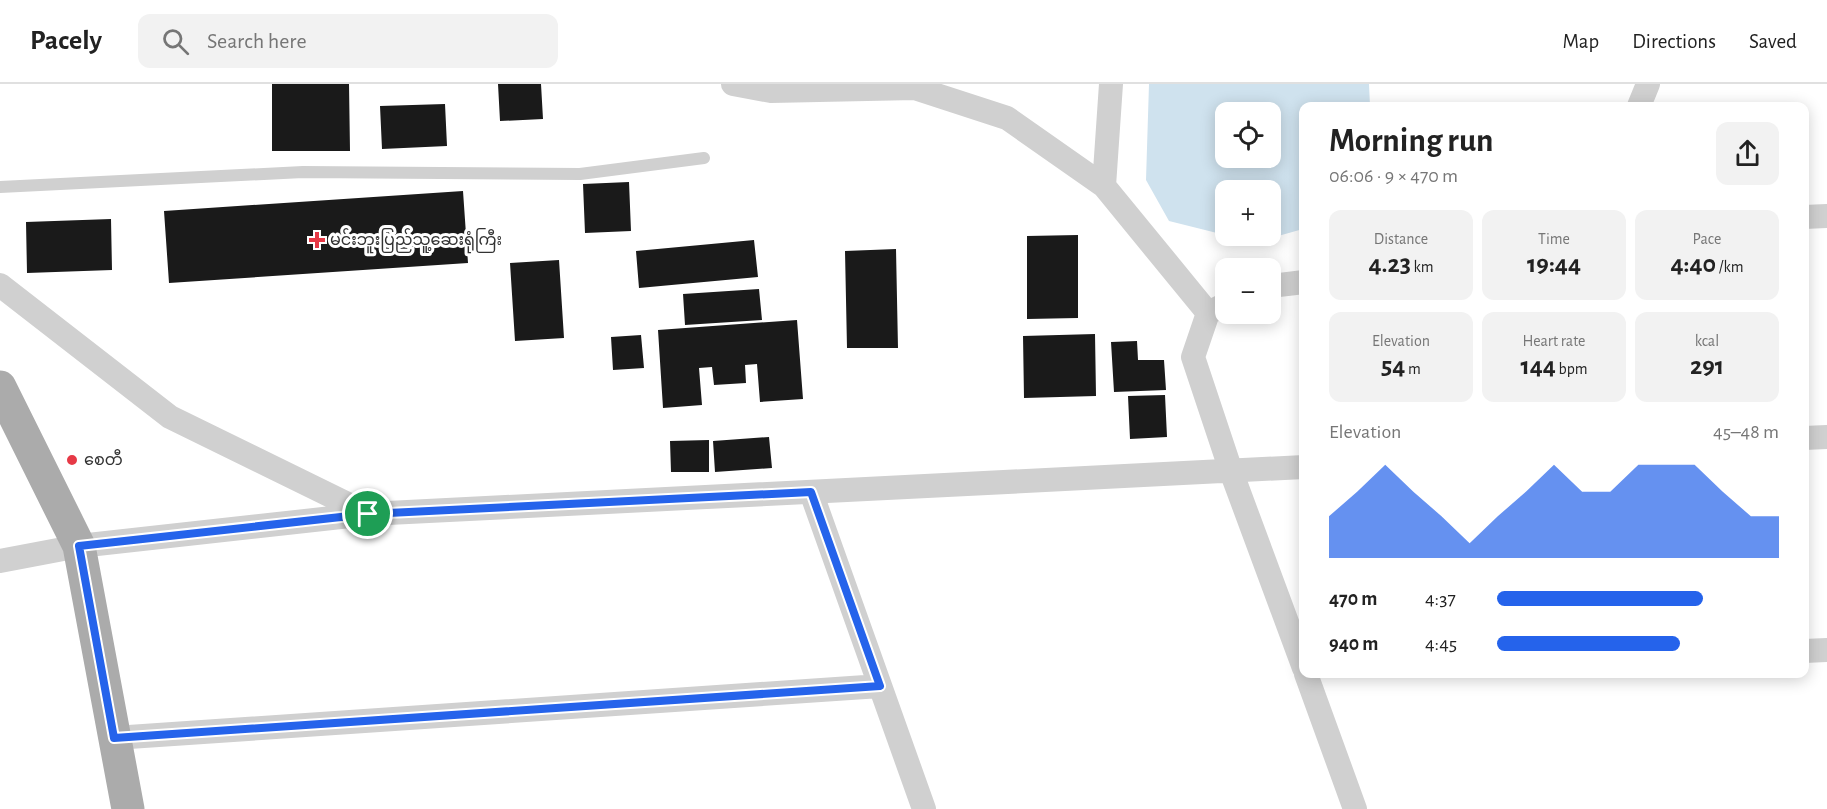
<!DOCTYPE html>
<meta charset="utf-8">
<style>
body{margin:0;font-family:"Alegreya Sans","Noto Sans Myanmar",sans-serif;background:#f2f2f2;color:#222;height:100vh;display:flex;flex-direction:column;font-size:22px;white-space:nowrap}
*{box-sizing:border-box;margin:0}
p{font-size:20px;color:#767676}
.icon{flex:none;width:33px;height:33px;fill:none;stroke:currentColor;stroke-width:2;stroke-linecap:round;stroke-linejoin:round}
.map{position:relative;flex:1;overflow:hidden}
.sheet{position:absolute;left:1299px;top:18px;width:510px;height:576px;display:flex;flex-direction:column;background:#fff;border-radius:12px;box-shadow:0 3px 15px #0003}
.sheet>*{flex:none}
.fabs{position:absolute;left:1215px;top:18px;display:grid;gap:12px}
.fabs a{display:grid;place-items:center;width:66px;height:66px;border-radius:12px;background:#fff;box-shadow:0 3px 15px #0003;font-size:30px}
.pin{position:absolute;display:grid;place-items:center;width:51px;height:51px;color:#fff;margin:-26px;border:3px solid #fff;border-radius:50%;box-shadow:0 2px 6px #0007}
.round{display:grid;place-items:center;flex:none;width:63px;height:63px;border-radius:12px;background:#f2f2f2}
.overview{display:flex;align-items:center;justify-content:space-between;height:102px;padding:0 30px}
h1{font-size:33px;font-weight:700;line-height:45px}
.stats{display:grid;grid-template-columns:repeat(3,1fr);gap:9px;height:102px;padding:6px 30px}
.stats div{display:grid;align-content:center;border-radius:12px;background:#f2f2f2;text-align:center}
.stats b{font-size:26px;font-weight:700}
.stats small{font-size:16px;font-weight:400}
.stats p{font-size:16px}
.chart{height:168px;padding:12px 30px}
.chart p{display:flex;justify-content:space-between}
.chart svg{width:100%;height:108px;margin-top:6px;fill:#2563eb;opacity:.7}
ul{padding:0 30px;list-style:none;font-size:20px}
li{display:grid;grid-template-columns:96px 72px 1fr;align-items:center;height:45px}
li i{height:15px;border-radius:8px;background:#2563eb}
header{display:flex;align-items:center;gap:36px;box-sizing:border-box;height:84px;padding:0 30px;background:#fff;border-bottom:2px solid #e0e0e0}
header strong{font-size:28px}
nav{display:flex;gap:33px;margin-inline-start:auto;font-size:21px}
.search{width:420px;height:54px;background:#f2f2f2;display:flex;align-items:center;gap:15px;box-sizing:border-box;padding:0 21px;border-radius:12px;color:#767676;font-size:22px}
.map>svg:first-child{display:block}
.water{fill:#cfe2ee;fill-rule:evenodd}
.building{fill:#1a1a1a}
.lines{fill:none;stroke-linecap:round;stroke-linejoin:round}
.lane{stroke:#d0d0d0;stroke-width:12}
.street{stroke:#d0d0d0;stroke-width:24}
.primary{stroke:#ababab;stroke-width:33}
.route-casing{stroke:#fff;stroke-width:12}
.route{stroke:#2563eb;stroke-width:8}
.poi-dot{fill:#e63946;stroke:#fff;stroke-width:2}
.labels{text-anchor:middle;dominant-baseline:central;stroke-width:6;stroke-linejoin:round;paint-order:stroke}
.poi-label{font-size:16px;fill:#333;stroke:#fff;text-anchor:start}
</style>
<header>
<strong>Pacely</strong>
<div class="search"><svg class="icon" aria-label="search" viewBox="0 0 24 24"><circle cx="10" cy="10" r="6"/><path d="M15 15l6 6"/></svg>Search here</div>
<nav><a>Map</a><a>Directions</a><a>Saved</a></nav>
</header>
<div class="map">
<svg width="1827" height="725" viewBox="0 0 1827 725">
<rect width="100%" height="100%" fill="#fff"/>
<path class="water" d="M1149 0H1369L1370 22H1304L1303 145 1256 158 1229 152H1270V106H1226L1225 151 1169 137 1146 96ZM1226 28H1270V74H1226Z"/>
<path class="building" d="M272 0H349L350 67H272Z
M498 0H541L543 35 500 37Z
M445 20 447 62 382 65 380 22Z
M629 98 631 147 585 149 583 100Z
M463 107 468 179 169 199 164 127Z
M111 135 112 186 27 189 26 138Z
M1078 151V234L1027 235V152Z
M754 156 758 193 639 204 636 167Z
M896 165 898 264H847L845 167Z
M559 176 564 254 515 257 510 179Z
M759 205 762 236 685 241 683 210Z
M797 236 803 315 760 318 757 280 745 281 746 299 714 301 712 283 699 284 702 321 663 324 658 246Z
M1095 250 1096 312 1024 314 1023 252Z
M641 251 644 284 613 286 611 253Z
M1137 257 1138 276H1164L1166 306 1114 308 1111 258Z
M1165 311 1167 353 1130 355 1128 312Z
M769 353 772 384 715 388 713 357Z
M709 356V388H671L670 357Z"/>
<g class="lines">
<path class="lane" d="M0 103 303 88 580 90 704 74"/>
<path class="street" d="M733 0 771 7 915 4 1007 34 1104 102 1208 229
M1639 22 1648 0
M1104 102 1111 0
M1804 133 1827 132
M0 201 170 333 368 430 1304 383
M1270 202 1304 198
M1226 220 1208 229 1193 273 1231 387 1304 584
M1804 354 1827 353
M811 408 924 725
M0 477 79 462 368 430
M1804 567 1827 566
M1306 590 1355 725
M114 654 880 602"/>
<path class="primary" d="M0 303 79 462 128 725"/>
</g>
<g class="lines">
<g class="route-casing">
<path id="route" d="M811 408 880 602 114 654 79 462 368 430Z"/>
</g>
<use href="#route" class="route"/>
</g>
<g class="poi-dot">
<path d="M314 147h6v6h6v6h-6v6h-6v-6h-6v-6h6z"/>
<circle cx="72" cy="376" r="6"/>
</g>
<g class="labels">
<g class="poi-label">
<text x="330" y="156">မင်းဘူးပြည်သူ့ဆေးရုံကြီး</text>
<text x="84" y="376">စေတီ</text>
</g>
</g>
</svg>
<div class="fabs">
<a><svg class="icon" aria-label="locate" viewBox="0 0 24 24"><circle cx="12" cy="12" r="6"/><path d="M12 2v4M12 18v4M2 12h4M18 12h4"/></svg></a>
<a>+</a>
<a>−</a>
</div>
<div class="pin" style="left:368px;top:430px;background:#1e9e55"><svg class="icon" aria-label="arrive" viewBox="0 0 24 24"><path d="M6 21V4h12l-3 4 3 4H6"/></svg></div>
<section class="sheet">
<div class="overview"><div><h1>Morning run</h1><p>06:06 · 9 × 470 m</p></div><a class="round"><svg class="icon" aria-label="share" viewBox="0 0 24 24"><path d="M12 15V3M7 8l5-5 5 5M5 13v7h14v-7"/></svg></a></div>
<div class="stats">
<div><p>Distance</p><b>4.23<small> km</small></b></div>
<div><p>Time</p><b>19:44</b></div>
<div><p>Pace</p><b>4:40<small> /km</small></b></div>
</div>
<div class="stats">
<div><p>Elevation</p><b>54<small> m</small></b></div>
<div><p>Heart rate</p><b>144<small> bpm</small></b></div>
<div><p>kcal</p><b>291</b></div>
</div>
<div class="chart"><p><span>Elevation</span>45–48 m</p>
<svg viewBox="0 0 160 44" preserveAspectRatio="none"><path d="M0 44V27L10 17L20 6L30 17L40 27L50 38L60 27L70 17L80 6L90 17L100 17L110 6L120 6L130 6L140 17L150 27L160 27V44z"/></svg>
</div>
<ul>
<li><b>470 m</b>4:37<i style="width:73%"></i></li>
<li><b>940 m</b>4:45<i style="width:65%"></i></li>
</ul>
</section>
</div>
